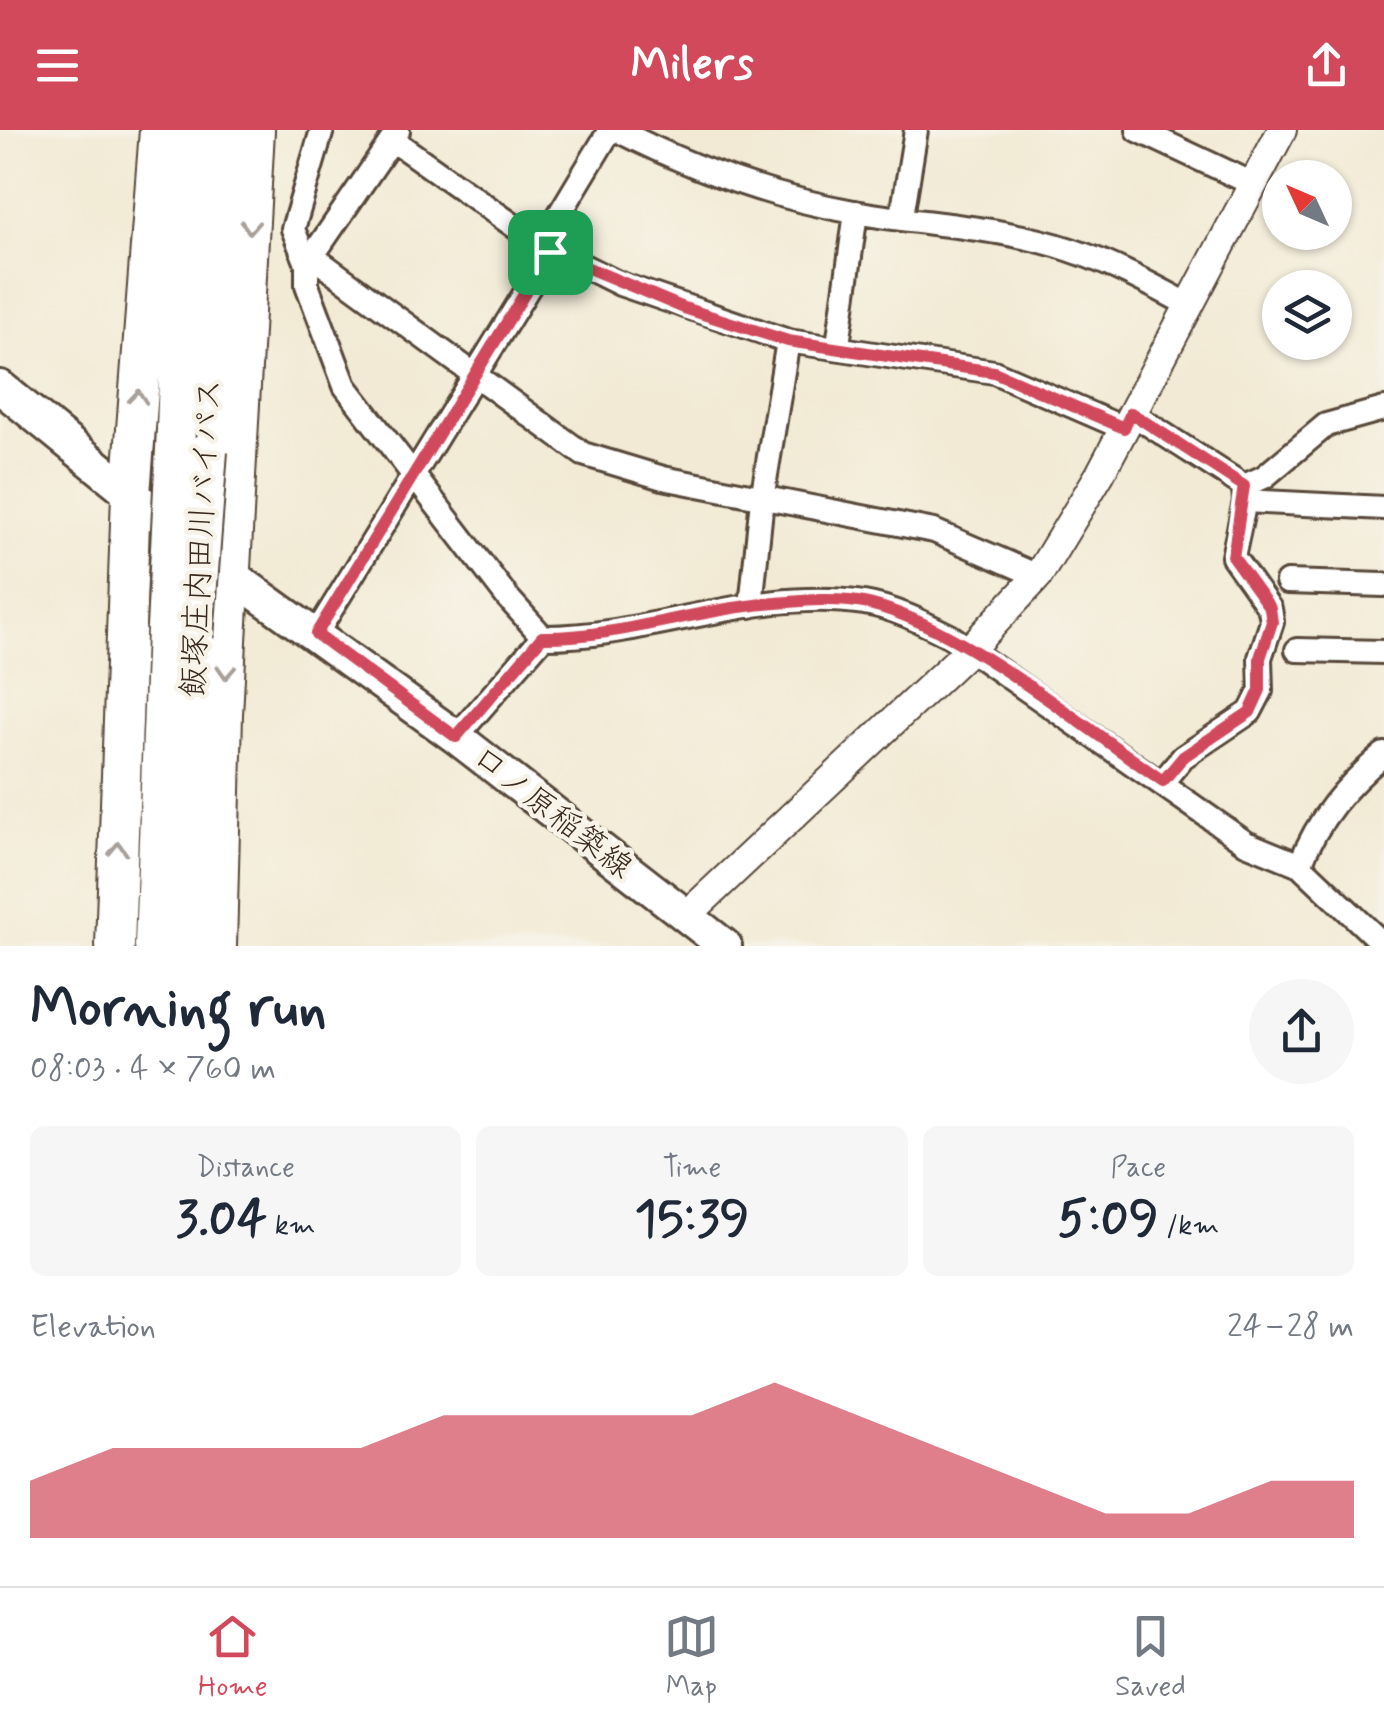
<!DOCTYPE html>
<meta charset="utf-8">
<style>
body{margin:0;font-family:Mynerve,"Klee One",sans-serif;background:#f6f6f7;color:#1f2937;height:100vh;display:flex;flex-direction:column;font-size:38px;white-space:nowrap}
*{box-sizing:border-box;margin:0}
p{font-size:32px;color:#747a83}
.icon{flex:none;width:55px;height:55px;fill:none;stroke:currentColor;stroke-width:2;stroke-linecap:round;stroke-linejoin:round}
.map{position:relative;height:816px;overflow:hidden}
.sheet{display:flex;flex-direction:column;background:#fff;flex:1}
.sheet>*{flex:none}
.needle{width:65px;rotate:314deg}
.fabs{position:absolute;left:1262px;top:30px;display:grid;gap:20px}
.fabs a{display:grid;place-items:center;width:90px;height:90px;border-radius:50%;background:#fff;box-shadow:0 2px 8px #0004;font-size:50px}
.pin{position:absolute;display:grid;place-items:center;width:85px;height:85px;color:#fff;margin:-42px;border-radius:20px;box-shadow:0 5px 15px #0006}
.round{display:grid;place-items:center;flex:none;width:105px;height:105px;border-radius:52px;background:#f6f6f7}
.overview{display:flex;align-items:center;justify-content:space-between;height:170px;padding:0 30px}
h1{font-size:55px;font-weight:800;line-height:75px}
.stats{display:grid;grid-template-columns:repeat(3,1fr);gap:15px;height:170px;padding:10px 30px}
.stats div{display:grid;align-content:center;border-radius:15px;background:#f6f6f7;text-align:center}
.stats b{font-size:50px;font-weight:800}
.stats small{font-size:28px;font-weight:400}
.stats p{font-size:28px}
.chart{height:280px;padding:20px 30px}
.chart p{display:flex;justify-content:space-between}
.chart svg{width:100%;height:180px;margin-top:10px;fill:#d1495b;opacity:.7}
header{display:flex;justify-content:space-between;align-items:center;height:130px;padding:0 30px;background:#d1495b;color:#fff;font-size:45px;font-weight:800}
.menu{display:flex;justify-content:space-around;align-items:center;height:140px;border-top:2px solid #e0e1e3;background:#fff;font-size:28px;color:#747a83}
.menu a{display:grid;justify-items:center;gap:5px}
.menu .current{color:#d1495b}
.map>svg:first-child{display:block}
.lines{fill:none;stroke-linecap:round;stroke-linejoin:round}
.minor-casing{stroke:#564739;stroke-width:28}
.tertiary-casing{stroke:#564739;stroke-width:32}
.secondary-casing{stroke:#564739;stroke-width:38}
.trunk-casing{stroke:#564739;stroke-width:42}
.minor{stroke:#fff;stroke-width:22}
.tertiary{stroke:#fff;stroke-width:28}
.secondary{stroke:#fff;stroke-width:32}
.trunk{stroke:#fff;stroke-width:38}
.trunk-bridge-casing{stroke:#564739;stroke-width:42;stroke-linecap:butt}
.trunk-bridge{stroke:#fff;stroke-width:38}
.oneway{stroke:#a79f9a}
.route-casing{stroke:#fff;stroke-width:20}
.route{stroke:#d1495b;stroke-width:12}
.labels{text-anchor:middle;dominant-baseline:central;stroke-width:9;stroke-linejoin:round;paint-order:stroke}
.street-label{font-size:32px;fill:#3b2a1e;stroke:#f7f3e8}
</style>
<header><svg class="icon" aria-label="menu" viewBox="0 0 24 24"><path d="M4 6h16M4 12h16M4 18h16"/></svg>Milers<svg class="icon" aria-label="share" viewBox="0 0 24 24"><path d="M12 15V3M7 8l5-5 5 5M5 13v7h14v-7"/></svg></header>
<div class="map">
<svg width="1384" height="816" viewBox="0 0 1384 816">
<rect width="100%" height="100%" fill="#f7f3e8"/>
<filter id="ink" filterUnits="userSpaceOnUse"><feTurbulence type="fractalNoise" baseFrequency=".01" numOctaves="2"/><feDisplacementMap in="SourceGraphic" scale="20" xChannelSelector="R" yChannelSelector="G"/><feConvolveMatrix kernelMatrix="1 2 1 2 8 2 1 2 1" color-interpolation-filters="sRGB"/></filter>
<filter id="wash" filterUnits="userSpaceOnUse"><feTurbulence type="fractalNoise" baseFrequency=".0048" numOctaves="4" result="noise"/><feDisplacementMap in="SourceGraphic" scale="40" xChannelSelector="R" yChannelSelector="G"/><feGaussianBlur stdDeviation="2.25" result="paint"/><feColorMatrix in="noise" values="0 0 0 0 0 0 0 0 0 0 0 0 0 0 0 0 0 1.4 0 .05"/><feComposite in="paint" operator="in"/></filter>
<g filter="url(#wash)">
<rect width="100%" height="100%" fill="#f2ead4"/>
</g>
<g filter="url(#ink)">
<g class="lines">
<g class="minor-casing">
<path id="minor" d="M322 0 293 99 307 134V155L345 256 508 468 543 507C650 508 756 456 864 473 895 478 922 492 950 506L1246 713 1300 735 1384 815
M617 0C693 39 770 67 854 82 927 95 1000 96 1071 120 1113 134 1150 154 1189 175
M1138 0 1253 54
M394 11 541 115 620 154 788 211 994 242 1123 298
M902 86 916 0
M541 115 610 0
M312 126 583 324 663 348 934 401 1038 446
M307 134 398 1
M838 215 856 82
M1131 283 1244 356
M1244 356 1264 347 1326 295 1384 279
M1244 359 1245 371 1384 378
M1287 452 1384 455
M751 476 762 369 788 211
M316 504 551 121
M1297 520 1384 522
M456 607 543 507
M1163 651 1183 627 1250 582 1261 561 1260 528 1272 492 1270 479 1233 427 1245 371
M1300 735C1318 688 1346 656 1384 624"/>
</g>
<g class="tertiary-casing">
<path id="tertiary" d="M685 787 969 520 1038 446 1100 344 1282 0"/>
</g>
<g class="secondary-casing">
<path id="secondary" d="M0 257 231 445 456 607 725 816"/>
</g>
<g class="trunk-casing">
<path id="trunk" d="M176 299 188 0
M208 321 222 0
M115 816 131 364 159 0
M154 816 166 498
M183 816 194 507
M217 816 223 584 255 0"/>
</g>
<use href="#minor" class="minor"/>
<use href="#tertiary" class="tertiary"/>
<use href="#secondary" class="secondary"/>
<use href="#trunk" class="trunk"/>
<g class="trunk-bridge-casing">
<path id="trunk-bridge" d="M166 498 176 299
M194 507 208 321"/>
</g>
<use href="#trunk-bridge" class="trunk-bridge"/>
</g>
<defs><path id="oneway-chevron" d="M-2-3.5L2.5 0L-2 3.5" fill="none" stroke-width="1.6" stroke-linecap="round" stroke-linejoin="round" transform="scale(2.5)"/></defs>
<g class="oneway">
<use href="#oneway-chevron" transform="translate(250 97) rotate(93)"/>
<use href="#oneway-chevron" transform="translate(138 267) rotate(-85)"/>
<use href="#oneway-chevron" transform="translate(226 542) rotate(93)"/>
<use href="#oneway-chevron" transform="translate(118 719) rotate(-88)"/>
</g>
</g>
<g class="lines" filter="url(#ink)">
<g class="route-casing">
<path id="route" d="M550 122 684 178 788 211 994 242 1124 298 1131 283 1244 356 1233 427 1270 478 1272 492 1260 528V560L1250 582 1183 627 1163 651C1082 596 961 496 869 474 832 466 792 472 755 475 684 483 613 508 542 507L456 607 316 504Z"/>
</g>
<use href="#route" class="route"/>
</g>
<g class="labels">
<g class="street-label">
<text transform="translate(202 408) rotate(-87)">飯塚庄内田川バイパス</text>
<text transform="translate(552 683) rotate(38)">口ノ原稲築線</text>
</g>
</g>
</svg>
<div class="fabs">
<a><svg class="needle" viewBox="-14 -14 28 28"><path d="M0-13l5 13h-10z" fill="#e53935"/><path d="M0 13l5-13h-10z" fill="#747a83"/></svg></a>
<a><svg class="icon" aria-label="layers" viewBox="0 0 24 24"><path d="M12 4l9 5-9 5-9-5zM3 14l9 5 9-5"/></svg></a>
</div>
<div class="pin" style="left:550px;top:122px;background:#1e9e55"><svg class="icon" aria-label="arrive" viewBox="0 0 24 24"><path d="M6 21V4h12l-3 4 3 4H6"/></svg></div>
</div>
<section class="sheet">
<div class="overview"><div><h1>Morning run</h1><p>08:03 · 4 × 760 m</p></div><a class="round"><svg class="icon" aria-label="share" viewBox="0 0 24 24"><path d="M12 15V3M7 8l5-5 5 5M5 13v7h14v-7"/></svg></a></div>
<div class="stats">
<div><p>Distance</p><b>3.04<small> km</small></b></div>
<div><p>Time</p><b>15:39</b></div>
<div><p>Pace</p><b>5:09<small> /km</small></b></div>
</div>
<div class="chart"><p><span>Elevation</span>24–28 m</p>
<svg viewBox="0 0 160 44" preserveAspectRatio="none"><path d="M0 44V30L10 22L20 22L30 22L40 22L50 14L60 14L70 14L80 14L90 6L100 14L110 22L120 30L130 38L140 38L150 30L160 30V44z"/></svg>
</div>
</section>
<nav class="menu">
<a class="current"><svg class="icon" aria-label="home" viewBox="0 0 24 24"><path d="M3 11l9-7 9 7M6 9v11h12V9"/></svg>Home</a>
<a><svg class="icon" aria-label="map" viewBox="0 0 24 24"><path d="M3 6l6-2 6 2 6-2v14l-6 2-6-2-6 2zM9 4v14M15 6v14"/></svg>Map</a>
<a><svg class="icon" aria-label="saved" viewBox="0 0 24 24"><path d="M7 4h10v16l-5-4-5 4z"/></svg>Saved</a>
</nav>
